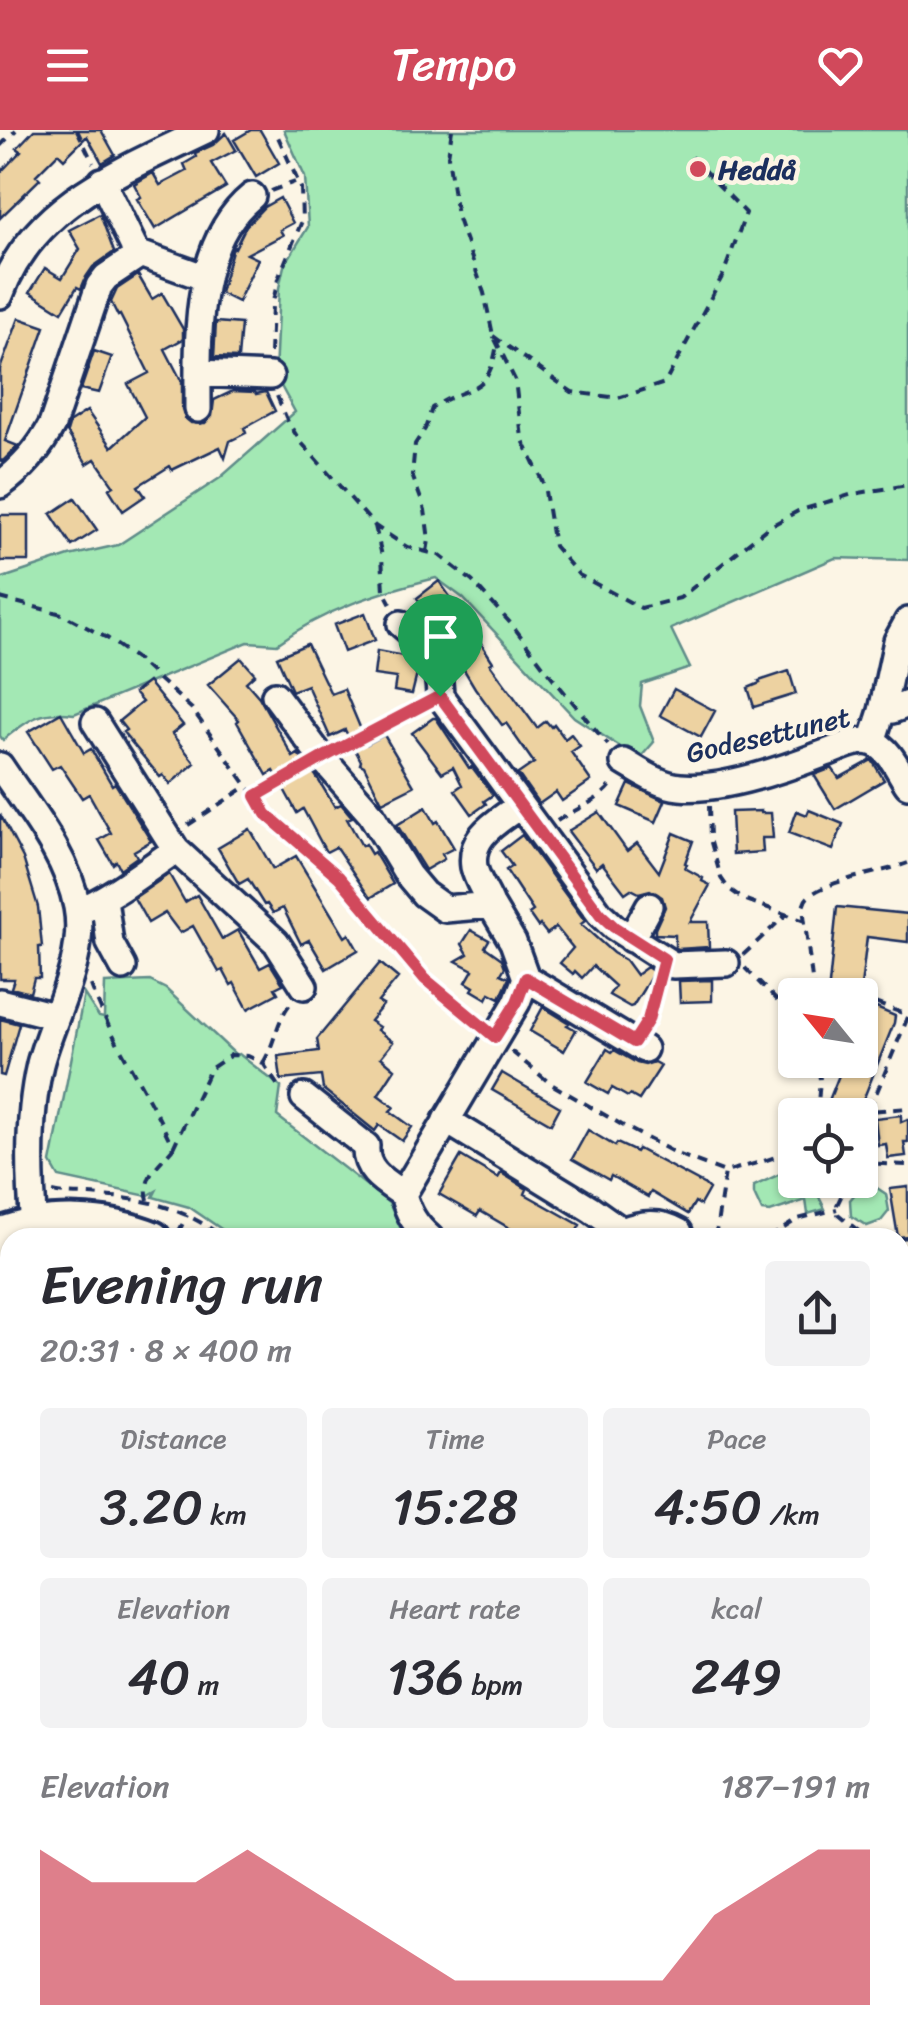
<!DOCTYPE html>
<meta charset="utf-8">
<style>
body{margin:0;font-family:Sriracha,sans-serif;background:#f2f2f3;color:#2b2b33;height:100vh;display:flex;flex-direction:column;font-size:38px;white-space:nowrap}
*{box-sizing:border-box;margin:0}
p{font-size:32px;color:#7c7c81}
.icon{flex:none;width:55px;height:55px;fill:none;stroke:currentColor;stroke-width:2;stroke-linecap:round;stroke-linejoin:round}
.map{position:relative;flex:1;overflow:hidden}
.side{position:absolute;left:0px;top:1098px;width:910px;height:812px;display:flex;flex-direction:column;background:#fff;border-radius:30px 30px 0 0;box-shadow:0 2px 8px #0004}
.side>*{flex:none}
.needle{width:65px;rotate:300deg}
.fabs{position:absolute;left:778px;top:848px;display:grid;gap:20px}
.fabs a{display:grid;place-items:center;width:100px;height:100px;border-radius:10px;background:#fff;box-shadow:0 2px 8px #0004;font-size:50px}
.pin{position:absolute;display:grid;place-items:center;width:85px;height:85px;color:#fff;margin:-102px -42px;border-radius:50% 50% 50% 0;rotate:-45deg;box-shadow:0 0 10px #0007}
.pin .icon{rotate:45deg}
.round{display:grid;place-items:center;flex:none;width:105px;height:105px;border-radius:10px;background:#f2f2f3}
.head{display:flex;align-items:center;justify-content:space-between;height:170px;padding:0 40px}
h1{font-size:55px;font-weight:600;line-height:75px}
.stats{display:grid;grid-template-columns:repeat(3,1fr);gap:15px;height:170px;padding:10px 40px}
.stats div{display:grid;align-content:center;border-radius:10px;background:#f2f2f3;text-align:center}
.stats b{font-size:50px;font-weight:600}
.stats small{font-size:28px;font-weight:400}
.stats p{font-size:28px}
.chart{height:280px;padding:20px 40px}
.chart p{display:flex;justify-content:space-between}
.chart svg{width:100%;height:180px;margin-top:10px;fill:#d1495b;opacity:.7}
header{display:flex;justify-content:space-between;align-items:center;height:130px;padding:0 40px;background:#d1495b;color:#fff;font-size:45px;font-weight:600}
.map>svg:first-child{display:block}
.built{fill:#f8ead1}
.green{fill:#a3e8b4;stroke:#5f8c89;stroke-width:2.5}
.building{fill:#edd2a1;stroke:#1b2f5e;stroke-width:2.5}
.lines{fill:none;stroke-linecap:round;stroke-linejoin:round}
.minor-casing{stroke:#1b2f5e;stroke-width:32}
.major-casing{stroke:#1b2f5e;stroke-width:40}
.highway-casing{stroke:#1b2f5e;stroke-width:45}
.path{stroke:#1b2f5e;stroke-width:4;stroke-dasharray:10 8;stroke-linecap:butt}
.minor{stroke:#fcf5e5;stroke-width:25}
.major{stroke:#fcf5e5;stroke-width:32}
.highway{stroke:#fcf5e5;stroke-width:38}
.route-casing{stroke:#fff;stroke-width:20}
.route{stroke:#d1495b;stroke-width:12}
.poi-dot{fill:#d1495b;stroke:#fcf5e5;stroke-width:4}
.labels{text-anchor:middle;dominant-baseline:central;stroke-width:9;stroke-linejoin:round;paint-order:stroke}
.poi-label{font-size:28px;font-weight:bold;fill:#1b2f5e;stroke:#fcf5e5;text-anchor:start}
.street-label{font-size:28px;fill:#1b2f5e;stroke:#fcf5e5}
</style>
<header><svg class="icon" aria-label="menu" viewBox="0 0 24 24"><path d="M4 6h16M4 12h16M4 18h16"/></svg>Tempo<svg class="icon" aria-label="heart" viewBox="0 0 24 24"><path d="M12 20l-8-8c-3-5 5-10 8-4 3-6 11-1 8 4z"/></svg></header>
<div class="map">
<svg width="908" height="1908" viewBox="0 0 908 1908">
<rect width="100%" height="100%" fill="#fcf5e5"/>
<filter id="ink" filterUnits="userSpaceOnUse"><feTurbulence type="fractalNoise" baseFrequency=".01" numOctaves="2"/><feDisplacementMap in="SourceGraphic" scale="20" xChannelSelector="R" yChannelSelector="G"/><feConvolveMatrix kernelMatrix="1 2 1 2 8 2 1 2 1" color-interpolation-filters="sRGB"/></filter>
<g filter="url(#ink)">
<path class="built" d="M0 1378 10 1380V1900H900V1610L908 1612V1908H0Z"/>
<path class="green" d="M284 0H908V430L835 428 671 499 690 538 642 554 640 576 654 612 639 629 574 587 463 468 436 448C379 462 325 479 277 514L248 512 74 584C41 579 28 590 3 610L0 606V449L69 426 118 415 220 348 295 282 275 245 279 158 284 136 308 97 305 47Z
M150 851 166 859 236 925 239 924 281 957 277 986 389 1073 400 1097 408 1107H233L189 1077 153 1067 156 1061 147 1066 59 1047 51 1033 84 864 99 887 104 888 105 853Z
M795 1037V1050H825L826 1055 818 1065 825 1079 808 1084 806 1070 770 1082 762 1081 754 1064V1056Z
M874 1056 886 1064 889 1081 881 1091 867 1096 851 1086 850 1070 860 1058Z"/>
<path class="building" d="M34 0H101L115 25 102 33 87 6 64 29 58 23 36 45 40 49 0 88V43L21 21 17 18Z
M251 0H260L279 33 256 47 234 10Z
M226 3 236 20 211 33 226 57 155 99 137 69 141 67 134 54 153 43 160 55 187 41 184 34 196 27 195 23 213 15Z
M280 68 293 93 280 100 283 105 247 124 258 129 238 172 220 163 233 117 235 118 246 96 264 77Z
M100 84 114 122 93 137 86 147 81 159 77 157 62 182 30 162 45 138 62 148 80 119 69 100Z
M138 145 152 169 162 163 183 199V209L165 219 182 252V279L185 288 191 293H205L212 286 214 270 233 261 255 262 256 264 266 262 275 281 244 298 246 303 230 311 225 328 220 317 172 340 170 336 138 356 145 366 123 381 109 359 114 356 95 329 87 334 67 302 70 292 87 281 112 317 145 287 128 254 149 243 120 185 118 186 111 172 117 159Z
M19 188 45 197 5 311 18 316 3 331 0 330V239Z
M216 192 241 194 238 228 214 227Z
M94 221 112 227 99 263 81 259Z
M75 368 97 400 72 416 51 384Z
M0 385H29V431H0Z
M439 451 468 493 493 532 490 534 537 598 546 591 551 597 554 594 565 609 571 604 580 616 571 622 591 651 562 671 556 662 539 674 518 644 534 633 506 593 502 595 475 558 439 498 417 468Z
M365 483 375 510 344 522 334 495Z
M307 514 331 564 344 559 367 614 384 605 414 656 382 672 364 636 360 634 361 631 345 600 330 607 307 555 292 561 277 527Z
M377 521 414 528 419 536 412 564 394 561 396 548 374 545Z
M241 528 255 544 246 552 259 567 293 627 298 624 316 646 335 677 341 674 352 687 347 689 362 716 365 714 371 724 374 722 393 754 370 768 336 717 326 722 303 679 297 683 274 641 267 645 237 592 239 590 208 555Z
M789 541 796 564 754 577 748 558 760 553 759 551Z
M148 552 183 595 172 604 195 633 170 654 163 645 160 647 123 602 126 600 119 591 142 572 134 563Z
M674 559 715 581 701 607 660 585Z
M61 583 84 623 91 619 112 655 115 653 151 711 134 721 137 727 120 739 116 731 113 734 99 710 111 703 89 664 82 668 60 635 52 639 28 602Z
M433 588H436L469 638 472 637 493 665 484 671 486 674 472 684 455 660 462 655 453 637 442 643 412 603Z
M872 630 884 650 835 679 814 645 832 638 839 648Z
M629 654 665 671 656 692 619 676Z
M426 677 435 693 438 691 454 718 442 724 444 729 425 740 397 695Z
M809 680 843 694 833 720 789 703 797 681 807 685Z
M761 681V683H771L773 708H762L763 722 733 724 731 682Z
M599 682 627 721 637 713 659 742 674 703 693 711 685 733 687 734 685 738 703 748 702 751 710 755 690 792H708L709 817 678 819 675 817V805L655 804V799L665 777 662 767 650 760 639 763 631 759 625 763 602 733 596 738 568 701Z
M0 684 23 728 38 777 42 817H39L40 848H34L30 863 11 858 14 849H0Z
M250 699 273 739 296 726 345 807 349 804 358 820 326 839 309 810 301 814 283 778 273 783 267 774 264 775 248 749 239 754 218 718Z
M522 705 585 791 581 794 613 823 625 830 636 845 647 837 654 842 633 876 630 877 609 865 615 856 593 836 582 848 575 841 573 844 560 833 573 818 556 797 547 804 540 795 538 797 529 784 533 781 506 740 512 736 501 721Z
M169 744 185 772 197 765 222 809 238 800 260 838 270 833 283 854 275 858 278 863 248 879 234 853 231 855 223 840 219 842 193 796 180 803 165 783 148 793 134 768Z
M837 777 908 784V812L867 807 860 865H828Z
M471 800 489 810 485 817 502 829 505 837 501 844 509 848 500 868 490 863 487 869 472 860 474 857 466 852 473 840 456 831 468 824 462 814Z
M380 833 398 848 378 872 383 875 370 891 379 897 377 900 393 912 381 927 395 939 378 965 394 977 390 981 412 997 402 1011 379 995 375 1001 323 959 321 946 281 950 278 926 319 921 317 909Z
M712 850V871L680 872 679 851Z
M867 874 895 886 894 893 857 985H841L826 978 845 930 860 937V891Z
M543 877 569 893 567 895 576 900 564 921 530 901Z
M0 889 19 894 4 946 0 945Z
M607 919 612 922 614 920 637 933 645 935 654 932 661 936 639 970 630 965 628 967 612 958 608 964 587 952Z
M502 943 560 977 551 994 492 960Z
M901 985V992L908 989V1012H904L906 1026 888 1028 886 1014 878 1015 875 988Z
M588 1000 615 1016 617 1013 636 1022 638 1019 705 1055 709 1059 700 1075 695 1072 688 1084 651 1062 648 1067 611 1046 609 1050 572 1029Z
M461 1026 498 1048 501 1043 511 1049 527 1059 525 1064 580 1095 573 1108H512L516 1102 480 1081 477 1086 439 1064Z
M908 1057V1106L898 1107 890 1059Z"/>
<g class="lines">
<g class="minor-casing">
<path id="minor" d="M137 123 206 148
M0 165C32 74 125 39 206 0
M198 243 270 246
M198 279C198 210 193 114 252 66
M0 355C22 339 39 320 52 295L99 156 106 147 136 127 133 115 102 51
M401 494C432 521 438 524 440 566L600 784 614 797 673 835 726 833
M275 565 322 628 371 684 408 745 424 764 445 779 491 775 513 812 526 848 644 919
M882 581 892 580 908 574
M95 592 176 720 276 812 304 856
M872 612 882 581 897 511 908 491
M624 632C641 642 659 655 680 657 721 661 784 639 823 624 839 619 858 607 874 613 890 619 899 642 908 655
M0 636C29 680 67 724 77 777 87 830 53 884 40 934 28 986 29 1042 34 1095
M104 769 110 813 123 837
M491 775C486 762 477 751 474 737 469 705 498 692 520 675
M78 781C113 767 144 741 176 720
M631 809 649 776
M0 872 55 886
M304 967 366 1016C364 1041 385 1052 403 1064
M446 990 591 1079 622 1101 626 1108
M622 1101C641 1093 660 1091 679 1102
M430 1108C415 1095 408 1083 403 1064L517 872 526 848
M905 1122H908
M0 1124 10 1120
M900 1208 908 1205
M0 1235 10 1237
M0 1410 10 1418
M900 1678H908
M0 1885 1 1883
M423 1900 437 1908"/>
</g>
<g class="major-casing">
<path id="major" d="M0 1105C47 1087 106 1089 153 1108
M900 1329 908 1327"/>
</g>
<g class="highway-casing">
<path id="highway" d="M0 1289 10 1291
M0 1332 10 1334
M900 1543 908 1545
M900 1588 908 1590"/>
</g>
<path class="path" d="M77 0 93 33
M452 0 448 26 457 86 484 163 493 205 515 250 522 308 544 355 554 416 579 445 641 478 680 468 767 398 798 381 853 364 908 355
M0 16 16 0
M271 61 295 52
M493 206 572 262 618 268 665 253 723 145 746 83 691 27
M270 223 272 176 278 149 302 91 301 58 275 0
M277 266 288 292 300 311 375 396 407 417 439 425 472 451 513 496 547 541 608 615
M375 396 382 426 384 461 391 474
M427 422 429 410 425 380 412 345 413 335 415 314 425 299 432 278C470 252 488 269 497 214
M0 468 62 484 107 508 135 528 192 579 247 656 256 666 267 684 339 747 425 849 477 893
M344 618 424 575
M256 666 304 638
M709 676 710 709 721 748 728 758 743 769 805 791
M557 691C576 678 602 671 614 651
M188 695 247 656
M743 825 787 784
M745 838 795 889
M91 855C112 913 149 962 173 1018 158 1036 142 1046 148 1070
M814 865 803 777C806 769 805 769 812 764 833 749 882 743 908 733
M860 878 869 871 908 885
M908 887 869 981 908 978
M644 896 652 876 657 852
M511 921 551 954 622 995 675 1023 725 1042 764 1031 795 1020
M263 933C275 914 276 892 290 874
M817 985 820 950 818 930
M860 1001 868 983
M173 1018 210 939 231 925 248 926 263 933 280 959H283
M860 1033 908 1035
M849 1050 837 1075 838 1084 867 1108
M53 1062C69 1066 84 1064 100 1066 149 1069 184 1078 224 1108
M178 1103 187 1085
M715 1108 725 1042
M769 1108 798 1089 837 1079
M900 1638 908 1640
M90 1908 93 1900"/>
<use href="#minor" class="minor"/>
<use href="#major" class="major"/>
<use href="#highway" class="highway"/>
</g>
</g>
<g class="lines" filter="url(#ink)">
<g class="route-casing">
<path id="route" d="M440 566 600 784 614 797 664 829 648 890 634 912 526 848 517 872 495 907 425 849 339 747 266 684 256 666 322 628Z"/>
</g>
<use href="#route" class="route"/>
</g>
<circle class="poi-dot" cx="698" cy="39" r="10"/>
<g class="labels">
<g class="poi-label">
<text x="718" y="39">Heddå</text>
</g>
<g class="street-label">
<text transform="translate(768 605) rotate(-13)">Godesettunet</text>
</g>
</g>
</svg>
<div class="fabs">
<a><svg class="needle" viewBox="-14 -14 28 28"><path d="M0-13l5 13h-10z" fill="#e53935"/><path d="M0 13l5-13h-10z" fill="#7c7c81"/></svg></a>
<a><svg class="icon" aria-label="locate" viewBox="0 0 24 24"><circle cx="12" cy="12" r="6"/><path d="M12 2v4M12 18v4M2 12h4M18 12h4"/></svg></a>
</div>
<div class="pin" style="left:440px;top:566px;background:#1e9e55"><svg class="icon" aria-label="arrive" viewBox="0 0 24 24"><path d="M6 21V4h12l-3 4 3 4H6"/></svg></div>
<section class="side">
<div class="head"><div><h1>Evening run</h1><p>20:31 · 8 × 400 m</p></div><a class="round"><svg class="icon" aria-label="share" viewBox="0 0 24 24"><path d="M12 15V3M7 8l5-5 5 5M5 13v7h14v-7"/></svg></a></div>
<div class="stats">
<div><p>Distance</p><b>3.20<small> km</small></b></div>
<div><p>Time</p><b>15:28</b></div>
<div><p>Pace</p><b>4:50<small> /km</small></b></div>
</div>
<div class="stats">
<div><p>Elevation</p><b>40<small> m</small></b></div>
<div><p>Heart rate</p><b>136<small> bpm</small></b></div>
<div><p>kcal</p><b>249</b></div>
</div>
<div class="chart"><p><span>Elevation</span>187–191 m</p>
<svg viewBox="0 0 160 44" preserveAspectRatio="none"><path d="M0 44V6L10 14L20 14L30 14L40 6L50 14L60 22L70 30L80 38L90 38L100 38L110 38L120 38L130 22L140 14L150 6L160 6V44z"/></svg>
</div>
</section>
</div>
